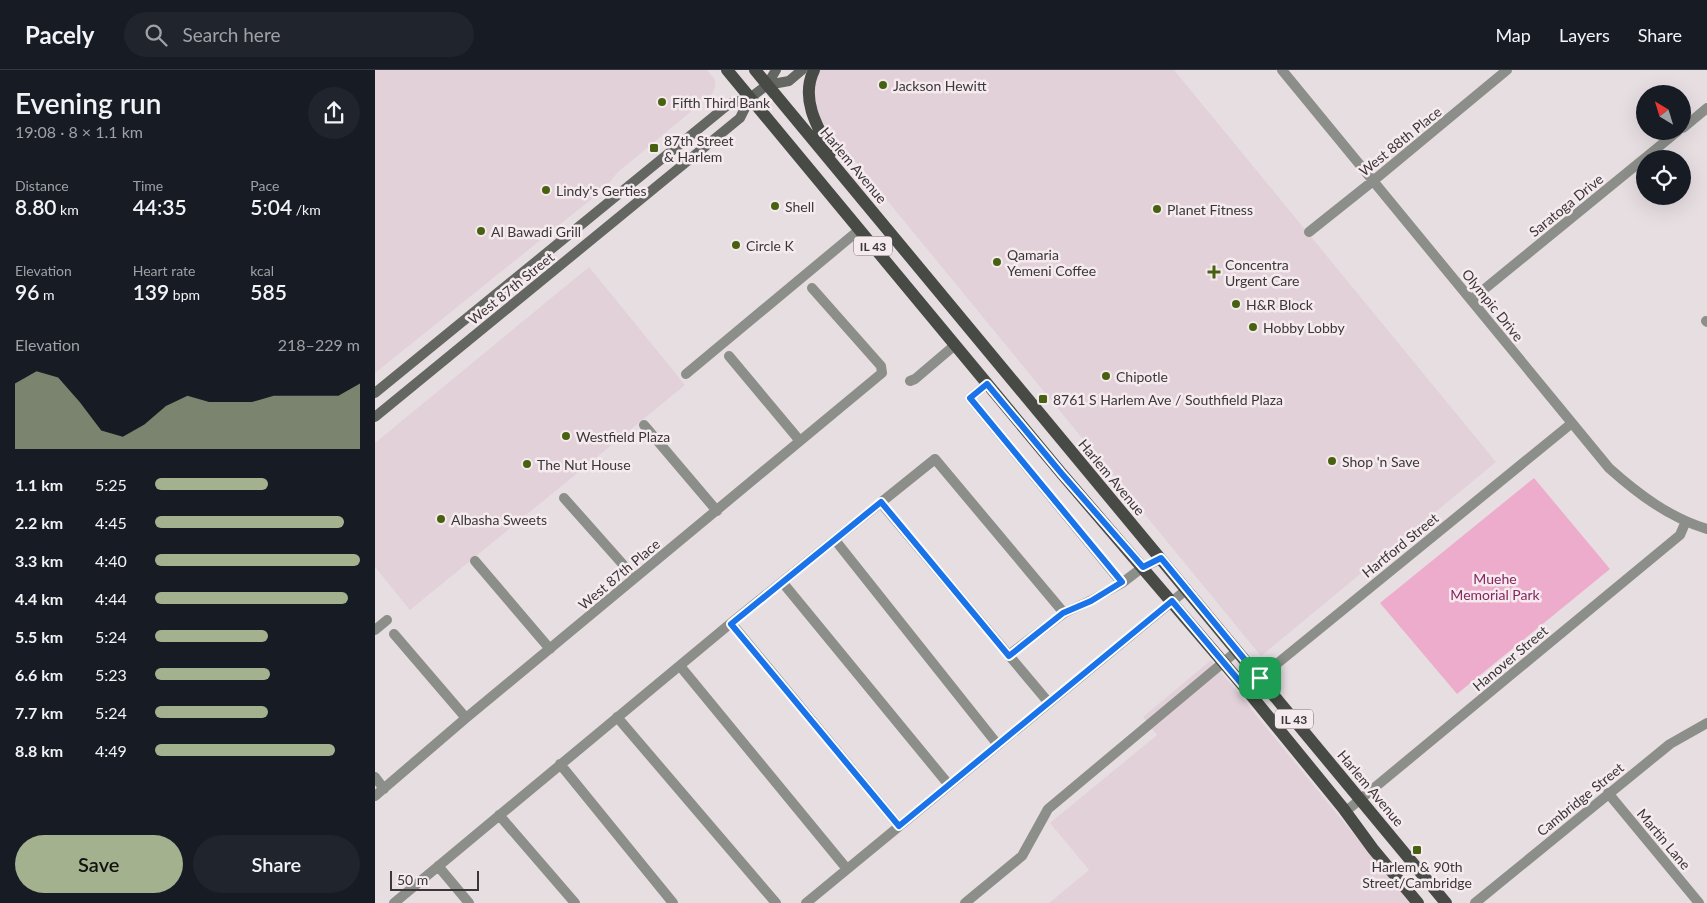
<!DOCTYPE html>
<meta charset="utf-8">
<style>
body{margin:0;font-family:Lato,sans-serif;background:#20242c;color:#f1f3f6;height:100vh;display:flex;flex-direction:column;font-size:19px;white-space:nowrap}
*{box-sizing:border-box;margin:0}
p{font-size:16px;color:#9ea1a6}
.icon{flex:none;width:28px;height:28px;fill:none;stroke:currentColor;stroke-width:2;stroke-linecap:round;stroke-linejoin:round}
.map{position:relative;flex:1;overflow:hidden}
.sheet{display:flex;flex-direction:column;background:#171b24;width:375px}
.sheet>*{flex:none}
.needle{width:32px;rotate:322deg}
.fabs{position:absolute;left:1261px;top:15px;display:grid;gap:10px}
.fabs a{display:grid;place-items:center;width:55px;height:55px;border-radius:50%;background:#171b24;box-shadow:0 5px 20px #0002;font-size:25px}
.scale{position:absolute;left:15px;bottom:12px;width:89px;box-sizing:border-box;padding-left:5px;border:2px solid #3b3738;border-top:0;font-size:14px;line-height:18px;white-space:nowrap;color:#3b3738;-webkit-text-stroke:4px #f5ebef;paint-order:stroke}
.pin{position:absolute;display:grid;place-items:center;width:42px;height:42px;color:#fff;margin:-21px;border-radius:10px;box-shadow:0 2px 8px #0006}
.round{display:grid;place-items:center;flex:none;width:52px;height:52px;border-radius:26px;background:#20242c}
.overview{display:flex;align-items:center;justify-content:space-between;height:85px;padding:0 15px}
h1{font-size:28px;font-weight:600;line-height:38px}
.stats{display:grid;grid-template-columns:repeat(3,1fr);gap:8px;height:85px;padding:5px 15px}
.stats div{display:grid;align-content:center}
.stats b{font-size:21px;font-weight:600}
.stats small{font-size:14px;font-weight:400}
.stats p{font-size:14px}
.chart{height:140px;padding:10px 15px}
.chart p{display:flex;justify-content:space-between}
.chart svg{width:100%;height:90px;margin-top:5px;fill:#a4b18f;opacity:.7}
.action{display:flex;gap:10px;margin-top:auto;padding:10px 15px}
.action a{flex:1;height:58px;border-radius:30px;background:#a4b18f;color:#111;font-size:20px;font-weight:600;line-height:58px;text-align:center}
.action a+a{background:#20242c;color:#f1f3f6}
ul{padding:0 15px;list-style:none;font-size:16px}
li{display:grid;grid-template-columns:80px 60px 1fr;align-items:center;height:38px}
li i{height:12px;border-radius:6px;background:#a4b18f}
header{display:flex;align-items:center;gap:30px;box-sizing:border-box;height:70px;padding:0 25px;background:#171b24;border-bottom:1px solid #363941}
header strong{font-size:24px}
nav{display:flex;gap:28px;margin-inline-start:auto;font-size:18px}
.search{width:350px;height:45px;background:#20242c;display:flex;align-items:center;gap:12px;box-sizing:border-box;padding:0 18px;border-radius:28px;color:#9ea1a6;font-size:19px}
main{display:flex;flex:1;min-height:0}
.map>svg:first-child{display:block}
.built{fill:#e2d1d9}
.green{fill:#eeaccd}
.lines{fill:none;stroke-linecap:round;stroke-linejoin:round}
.street{stroke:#8c8e8a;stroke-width:10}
.secondary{stroke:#646661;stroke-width:10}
.primary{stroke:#484b45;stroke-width:12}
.route-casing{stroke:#fff;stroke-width:10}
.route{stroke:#1a73e8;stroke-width:6}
.poi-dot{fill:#476111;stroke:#f5ebef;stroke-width:2}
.labels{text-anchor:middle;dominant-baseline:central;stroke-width:5;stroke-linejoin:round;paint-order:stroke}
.shield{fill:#f5ebef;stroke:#736d6f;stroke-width:1}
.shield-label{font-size:12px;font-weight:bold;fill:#3b3738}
.poi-label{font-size:14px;fill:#3b3738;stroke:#f5ebef;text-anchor:start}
.street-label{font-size:14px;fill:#3b3738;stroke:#f5ebef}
.park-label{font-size:14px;fill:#872560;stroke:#f5ebef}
</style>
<header>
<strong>Pacely</strong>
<div class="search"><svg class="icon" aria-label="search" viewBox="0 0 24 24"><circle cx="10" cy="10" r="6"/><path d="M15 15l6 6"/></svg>Search here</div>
<nav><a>Map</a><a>Layers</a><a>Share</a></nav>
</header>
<main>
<section class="sheet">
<div class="overview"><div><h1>Evening run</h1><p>19:08 · 8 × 1.1 km</p></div><a class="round"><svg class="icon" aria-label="share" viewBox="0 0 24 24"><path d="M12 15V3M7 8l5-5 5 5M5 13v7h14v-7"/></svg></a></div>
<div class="stats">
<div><p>Distance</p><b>8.80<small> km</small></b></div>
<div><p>Time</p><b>44:35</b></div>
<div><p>Pace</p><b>5:04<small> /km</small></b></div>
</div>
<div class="stats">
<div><p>Elevation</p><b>96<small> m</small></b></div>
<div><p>Heart rate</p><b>139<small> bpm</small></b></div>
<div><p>kcal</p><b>585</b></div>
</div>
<div class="chart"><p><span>Elevation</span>218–229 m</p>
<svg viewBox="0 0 160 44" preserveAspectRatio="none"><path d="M0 44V12L10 6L20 9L30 21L40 35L50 38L60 32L70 23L80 18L90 21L100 21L110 21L120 18L130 18L140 18L150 18L160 12V44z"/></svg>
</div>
<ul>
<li><b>1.1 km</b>5:25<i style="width:55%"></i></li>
<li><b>2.2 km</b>4:45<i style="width:92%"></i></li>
<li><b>3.3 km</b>4:40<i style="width:100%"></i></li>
<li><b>4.4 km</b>4:44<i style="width:94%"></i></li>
<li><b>5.5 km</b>5:24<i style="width:55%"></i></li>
<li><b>6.6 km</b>5:23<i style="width:56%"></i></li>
<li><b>7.7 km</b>5:24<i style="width:55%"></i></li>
<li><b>8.8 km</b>4:49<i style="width:88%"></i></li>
</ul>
<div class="action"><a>Save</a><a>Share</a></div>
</section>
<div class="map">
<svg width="1332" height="833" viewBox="0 0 1332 833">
<rect width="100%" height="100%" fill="#e7dee2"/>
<path class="built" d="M0 0H332L340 10V17L337 24 243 102 229 119 0 303Z
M445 0H799L1121 392 886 586 438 40V18Z
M214 197 310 315 35 540 0 497V373Z
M836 590 1035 833H674L714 800 675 753 782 665 768 647Z"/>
<path class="green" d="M1159 408 1235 499 1082 624 1005 533Z"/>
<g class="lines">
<path class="street" d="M907 0 1234 398C1263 424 1295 448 1332 459
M1308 58 1332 38
M934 162 998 111 1132 0
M1096 230 1303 61
M1331 251 1332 252
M354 286 425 371
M311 304 484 160
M535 311 540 309 580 275
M612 314 595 328 747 513
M269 355 342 441
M189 428 260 508
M506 433 674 633
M460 470 623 675
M100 491 175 579
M408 513 574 715
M356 553 524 756
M0 560 12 550
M19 564 91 648
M634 585 689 543
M305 596 472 799
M871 619 1197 353
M242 647 401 833
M185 694 298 833
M0 707 9 719
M1233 723 1324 833
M0 726 91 648 507 303 506 296 437 218
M970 742 1305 465 1311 451
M124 745 200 833
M63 796 94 833
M19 833 356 553 560 389 689 543 715 531 747 513 768 497 786 489
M431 833 811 520
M590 833 647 786 673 739 862 581
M1100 833 1295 674 1332 653"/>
<path class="secondary" d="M392 15 414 11 427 0
M0 323 354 34 375 28
M0 347 365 48 375 28 392 15 401 0"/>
<path class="primary" d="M352 0 687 404 871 619 968 738 998 779 1043 833
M380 0 1071 833
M439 0C425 28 442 57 456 82"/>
</g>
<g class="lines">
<g class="route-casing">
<path id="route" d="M612 314 687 404 768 497 786 488 885 608 871 619 797 531 524 756 356 554 506 432 634 586 688 543 716 531 747 512 595 328Z"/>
</g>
<use href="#route" class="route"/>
</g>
<g class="poi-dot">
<circle cx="508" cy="15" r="5"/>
<circle cx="287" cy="32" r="5"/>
<rect x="274" y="73" width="10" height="10" rx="2.5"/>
<circle cx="171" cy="120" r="5"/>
<circle cx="400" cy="136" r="5"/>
<circle cx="782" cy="139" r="5"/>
<circle cx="106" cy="161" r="5"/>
<circle cx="361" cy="175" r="5"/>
<circle cx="622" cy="192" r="5"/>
<path d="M836.5 194.5h5v5h5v5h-5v5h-5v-5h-5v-5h5z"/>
<circle cx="861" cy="234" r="5"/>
<circle cx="878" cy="257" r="5"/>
<circle cx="731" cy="306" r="5"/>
<rect x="663" y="324" width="10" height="10" rx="2.5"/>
<circle cx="191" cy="366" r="5"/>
<circle cx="957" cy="391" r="5"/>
<circle cx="152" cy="394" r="5"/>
<circle cx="66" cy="449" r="5"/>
<rect x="1037" y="775" width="10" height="10" rx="2.5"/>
</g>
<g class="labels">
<g class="shield">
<rect x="479" y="166.5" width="38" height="19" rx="4"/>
<rect x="900" y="639.5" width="38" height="19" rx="4"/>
</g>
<g class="shield-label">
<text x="498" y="176">IL 43</text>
<text x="919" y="649">IL 43</text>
</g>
<g class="poi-label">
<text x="518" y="15">Jackson Hewitt</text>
<text x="297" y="32">Fifth Third Bank</text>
<text x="289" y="70">87th Street<tspan x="289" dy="16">&amp; Harlem</tspan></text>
<text x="181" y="120">Lindy's Gerties</text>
<text x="410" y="136">Shell</text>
<text x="792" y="139">Planet Fitness</text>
<text x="116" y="161">Al Bawadi Grill</text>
<text x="371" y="175">Circle K</text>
<text x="632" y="184">Qamaria<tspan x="632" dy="16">Yemeni Coffee</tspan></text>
<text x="850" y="194">Concentra<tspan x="850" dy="16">Urgent Care</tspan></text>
<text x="871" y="234">H&amp;R Block</text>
<text x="888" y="257">Hobby Lobby</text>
<text x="741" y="306">Chipotle</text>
<text x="678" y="329">8761 S Harlem Ave / Southfield Plaza</text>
<text x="201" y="366">Westfield Plaza</text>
<text x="967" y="391">Shop 'n Save</text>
<text x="162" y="394">The Nut House</text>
<text x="76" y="449">Albasha Sweets</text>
<text x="1042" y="796" text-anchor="middle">Harlem &amp; 90th<tspan x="1042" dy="16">Street/Cambridge</tspan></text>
</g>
<g class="street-label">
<text transform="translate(1025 71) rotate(-39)">West 88th Place</text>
<text transform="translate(479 95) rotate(50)">Harlem Avenue</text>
<text transform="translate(1191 135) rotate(-39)">Saratoga Drive</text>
<text transform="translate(136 218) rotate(-39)">West 87th Street</text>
<text transform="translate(1118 235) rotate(51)">Olympic Drive</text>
<text transform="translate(737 407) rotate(50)">Harlem Avenue</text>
<text transform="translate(1025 475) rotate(-39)">Hartford Street</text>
<text transform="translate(244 504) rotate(-40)">West 87th Place</text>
<text transform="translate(1135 588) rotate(-40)">Hanover Street</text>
<text transform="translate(996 718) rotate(50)">Harlem Avenue</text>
<text transform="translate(1205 729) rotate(-39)">Cambridge Street</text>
<text transform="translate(1289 769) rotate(50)">Martin Lane</text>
</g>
<g class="park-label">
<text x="1120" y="508">Muehe<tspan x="1120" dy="16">Memorial Park</tspan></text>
</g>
</g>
</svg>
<div class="fabs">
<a><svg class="needle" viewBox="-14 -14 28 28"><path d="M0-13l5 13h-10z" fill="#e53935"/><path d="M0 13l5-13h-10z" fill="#9ea1a6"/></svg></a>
<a><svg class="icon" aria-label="locate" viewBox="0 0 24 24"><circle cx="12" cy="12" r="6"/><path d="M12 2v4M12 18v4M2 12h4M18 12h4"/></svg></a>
</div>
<div class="scale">50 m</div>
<div class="pin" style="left:885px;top:608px;background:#1e9e55"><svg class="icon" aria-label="arrive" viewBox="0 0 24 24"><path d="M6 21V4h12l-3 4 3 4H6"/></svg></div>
</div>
</main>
